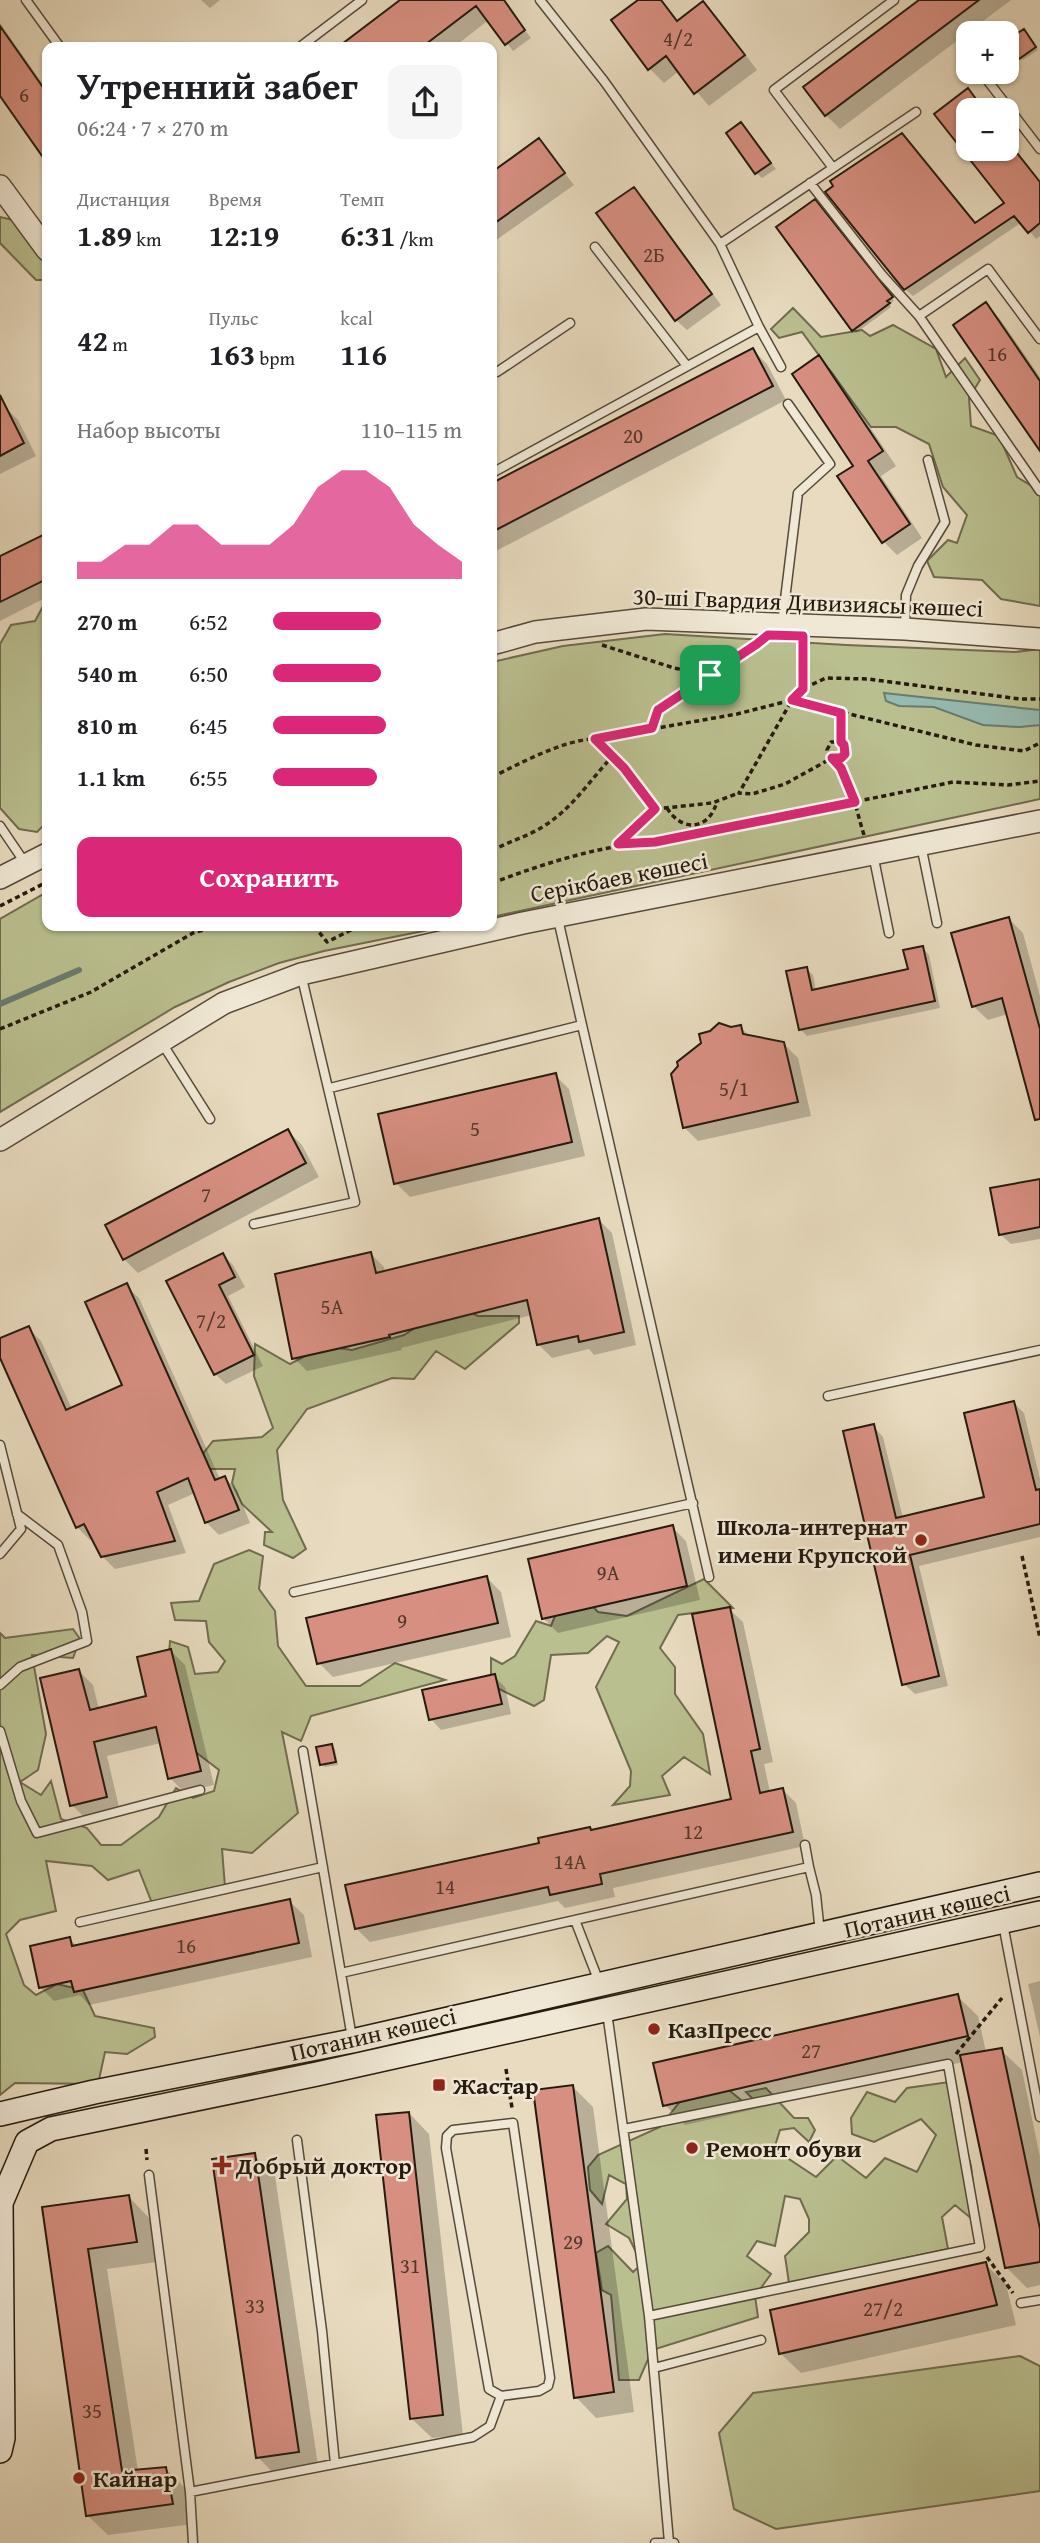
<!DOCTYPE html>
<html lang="ru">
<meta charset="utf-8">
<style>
body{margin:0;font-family:"Gentium Book Plus",serif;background:#f6f6f6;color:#202124;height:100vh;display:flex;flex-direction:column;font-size:26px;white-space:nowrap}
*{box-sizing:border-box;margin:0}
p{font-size:23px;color:#757577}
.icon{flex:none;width:38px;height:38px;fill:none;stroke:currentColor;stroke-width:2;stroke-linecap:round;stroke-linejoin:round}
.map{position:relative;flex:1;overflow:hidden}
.drawer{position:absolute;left:42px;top:42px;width:455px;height:889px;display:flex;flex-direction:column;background:#fff;border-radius:14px;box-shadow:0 2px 5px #0004}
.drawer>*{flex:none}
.fabs{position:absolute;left:956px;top:21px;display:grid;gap:14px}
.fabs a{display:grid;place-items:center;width:63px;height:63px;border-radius:14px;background:#fff;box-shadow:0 2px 5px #0004;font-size:35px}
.pin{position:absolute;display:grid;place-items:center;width:60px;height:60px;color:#fff;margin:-30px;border-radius:14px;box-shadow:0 4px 10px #0006}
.round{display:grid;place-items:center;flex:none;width:74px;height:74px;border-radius:14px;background:#f6f6f6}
.summary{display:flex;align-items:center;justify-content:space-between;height:119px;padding:0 35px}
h1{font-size:38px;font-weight:700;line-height:52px}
.stats{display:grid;grid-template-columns:repeat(3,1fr);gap:10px;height:119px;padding:7px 35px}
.stats div{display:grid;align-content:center}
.stats b{font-size:30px;font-weight:700}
.stats small{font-size:19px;font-weight:400}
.stats p{font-size:19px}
.chart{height:196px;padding:14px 35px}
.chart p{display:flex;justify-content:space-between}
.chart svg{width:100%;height:126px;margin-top:7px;fill:#db2777;opacity:.7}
.button{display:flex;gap:14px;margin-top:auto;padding:14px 35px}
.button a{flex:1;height:80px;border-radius:14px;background:#db2777;color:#fff;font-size:28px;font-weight:700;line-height:80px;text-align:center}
ul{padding:0 35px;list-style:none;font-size:23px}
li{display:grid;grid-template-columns:112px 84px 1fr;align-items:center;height:52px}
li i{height:18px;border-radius:9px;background:#db2777}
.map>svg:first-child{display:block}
.green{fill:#babf8f;stroke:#706c4f;stroke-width:2}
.water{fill:#97bbb1;stroke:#6a7b70;stroke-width:2}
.shadow{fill:#0003}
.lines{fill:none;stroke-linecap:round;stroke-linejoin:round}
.stream{stroke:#6a7b70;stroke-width:6}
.building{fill:#d78f81;stroke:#261a0f;stroke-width:2}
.service-casing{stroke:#564a3b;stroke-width:11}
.tertiary-casing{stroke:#564a3b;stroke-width:24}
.secondary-casing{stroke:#261a0f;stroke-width:26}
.path{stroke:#261a0f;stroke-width:3.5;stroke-dasharray:5 3.5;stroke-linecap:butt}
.service{stroke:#f0e8d5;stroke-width:8}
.tertiary{stroke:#f0e8d5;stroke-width:21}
.secondary{stroke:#f0e8d5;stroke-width:23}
.route-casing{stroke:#fff;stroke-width:14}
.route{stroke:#db2777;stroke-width:9}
.poi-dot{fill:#8f2418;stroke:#f0e8d5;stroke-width:2.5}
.labels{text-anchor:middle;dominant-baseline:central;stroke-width:5;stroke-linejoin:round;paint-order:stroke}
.number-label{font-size:21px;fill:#52372c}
.street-label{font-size:24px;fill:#261a0f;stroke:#f0e8d5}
.poi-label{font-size:24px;font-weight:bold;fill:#261a0f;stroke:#f0e8d5;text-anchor:start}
</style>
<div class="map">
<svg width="1040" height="2543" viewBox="0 0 1040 2543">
<rect width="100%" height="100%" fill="#e8dbbf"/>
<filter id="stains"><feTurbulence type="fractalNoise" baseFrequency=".00286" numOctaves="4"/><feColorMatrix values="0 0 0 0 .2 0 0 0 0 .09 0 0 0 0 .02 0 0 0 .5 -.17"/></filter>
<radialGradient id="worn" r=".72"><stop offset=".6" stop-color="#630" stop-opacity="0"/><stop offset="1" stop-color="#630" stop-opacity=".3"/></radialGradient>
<path class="green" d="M0 217 39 226 47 255V280H36L0 243Z
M793 308 821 337 862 330 870 336 893 325 936 349 946 377 965 358 980 380 969 398 971 426 999 436 1017 477 1040 491V606L1001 599 982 580 934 577 927 561 948 540 957 543 967 515 943 487 929 444 896 427H871L802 332 779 338 771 329Z
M47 599V822L37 832 19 829 0 808V644L11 625 35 621Z
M665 634 846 645 1015 652 1040 649V799L492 917V662L563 646Z
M47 892V926H448L324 951 279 963 229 982 175 1007 0 1112V919Z
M452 1304 478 1316H519V1323L465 1369 436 1351 414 1379 392 1378 307 1409 277 1450 283 1500 306 1549 293 1558 264 1545 265 1532H272L242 1504 232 1483 235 1469H210L202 1455 213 1441 262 1437 273 1428 254 1376 255 1344 290 1364 324 1346 352 1350 404 1335Z
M249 1550 263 1556 259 1589 275 1611 278 1646 306 1686H360L395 1663 445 1680 311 1716 301 1741 282 1732 298 1813 252 1853 222 1849 225 1887 152 1903 139 1870 108 1880 92 1866 46 1861 56 1911 20 1920 6 1934 24 1985 36 1995 57 1984 83 1990 95 2016 154 2028 155 2037 127 2054 105 2052 98 2084 15 2083 0 2095V1633L5 1638 73 1629 80 1639 73 1658 32 1655 46 1734 38 1770 20 1782 41 1795 51 1781 61 1819 87 1828 101 1845H121L159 1817 176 1788 193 1798 214 1791 219 1770 189 1747 167 1678 170 1641 188 1647 195 1674 218 1672 225 1661 209 1642 206 1621 175 1620 171 1603 199 1601 214 1564Z
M704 1579 733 1608 678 1615 660 1648 675 1667V1694L703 1734 710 1774 684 1757 662 1776 670 1795 613 1805 630 1786 631 1771 596 1687 619 1642 607 1636 588 1653 551 1655 544 1700 534 1706 491 1685V1658L502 1664 515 1656 536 1621 551 1626 562 1599 584 1597 598 1612 627 1616Z
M949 2082 971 2166 978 2224 955 2205 942 2217 948 2249 789 2283 785 2256 809 2232V2219L800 2199 785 2196 775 2246 757 2241 747 2256 771 2274 755 2296 758 2317 652 2350 639 2380H619L611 2295 602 2290 596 2253 608 2246 633 2272 642 2264 629 2238 606 2224 627 2199 626 2184 609 2175 602 2204 590 2190 588 2167 598 2155 660 2127 689 2090 720 2083 746 2104 753 2099 746 2092 766 2088 794 2118H808L815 2130 809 2142 794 2128 780 2130 774 2149 816 2177 837 2156 866 2178 885 2158 917 2172 936 2135 921 2119 874 2142 852 2134 851 2118 867 2092 895 2102 907 2088Z
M1020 2356 1040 2366V2491L776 2529 734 2509 719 2433 753 2393Z"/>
<path class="water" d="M884 693 1040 710V725L1020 727 983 725 934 707 899 706 886 701Z"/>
<path class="shadow" d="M201 0H220L210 8Z
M403 0H490L499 12 454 47H341Z
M641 0H662L679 22 703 4 717 17 757 70 709 106 679 71 664 83 650 69 613 21Z
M922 0H1011L840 129 826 115Z
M513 15 531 38 513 51 495 28Z
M0 23 47 90V160L0 93Z
M1027 34 1038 50 1023 60 1020 57Z
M974 98 983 110H968V149H1006V139L1040 182V236L1036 239 1022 222 913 296 905 289 976 224 1007 203 937 114Z
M746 129 776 169 762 178 756 173Z
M539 140 574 185 492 243V174Z
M633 189 644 199 721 305 687 330 676 320Z
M817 205 894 301 889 304 891 307 856 333 853 330Z
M986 305 1000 319 1040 377V448Z
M753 350 767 364 786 400 492 553V485Z
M819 358 833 372 896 466 881 476 922 538 897 555 883 541Z
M5 407 18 420 36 456 0 474V410Z
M47 535V597L0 621V558Z
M1009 919 1023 933 1040 996V1114L1008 1014 988 1020 973 1006Z
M923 948 929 955 940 1008 807 1036 800 1029 806 969 813 975 816 991 910 971Z
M740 1027 751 1037 784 1044 798 1058 811 1116 698 1141 684 1127 730 1029Z
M555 1075 569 1089 585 1156 410 1197 396 1183Z
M288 1131 302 1145 319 1177 138 1273 124 1259Z
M1040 1180V1239L1011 1244 1000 1234Z
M598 1219 612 1233 636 1345 594 1355 589 1349 552 1358 539 1345 532 1315 401 1348 402 1350 307 1371 294 1358 371 1254 384 1267 385 1272Z
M223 1255 233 1265 245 1287 228 1296 263 1366 226 1384 215 1374 169 1282Z
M126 1286 139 1298 220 1479 225 1478 237 1490 250 1523 219 1535 206 1522 195 1493 168 1505 186 1553 115 1569 102 1556 93 1538 90 1540 77 1527 0 1353V1340L28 1328 41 1341 72 1409 125 1386Z
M1014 1403 1024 1413 1040 1479V1537L919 1566 948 1686 915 1694 904 1684 873 1426 883 1437 903 1518 986 1498Z
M672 1527 686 1541 700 1600 558 1633 544 1619 530 1560Z
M487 1578 501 1592 511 1637 333 1677 319 1663Z
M729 1609 743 1622 773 1762 764 1764 770 1792 783 1790 796 1803 805 1846 613 1888 615 1897 565 1908 558 1901 370 1942 356 1928 592 1831 733 1800Z
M171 1651 185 1665 214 1785 184 1792 170 1778 161 1743 107 1756 120 1811 86 1819 72 1805 79 1671 93 1685 99 1709 148 1697Z
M494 1676 505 1687 511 1714 441 1730 431 1719Z
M332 1746 335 1749 338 1765 325 1767 322 1764Z
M289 1901 304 1915 312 1957 89 2005 80 1995 54 2001 40 1987 70 1939 77 1947Z
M1040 1981V2037L1028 1984Z
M957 1996 978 2016 986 2052 1001 2050 1022 2070 1040 2157V2285L1027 2288 1007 2268 963 2062 685 2125 665 2105Z
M572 2086 593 2107 634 2412 596 2418 576 2397Z
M409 2113 429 2134 463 2435 432 2438 411 2418Z
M254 2155 275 2176 319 2472 278 2478 258 2457Z
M129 2197 149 2218 157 2262 107 2269 138 2471 165 2468 186 2489 193 2524 108 2535 87 2515 43 2209Z
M985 2264 1006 2284 1016 2325 801 2373 780 2353Z"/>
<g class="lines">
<path class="stream" d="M0 1004 79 970"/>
</g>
<path class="building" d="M400 0H504L525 30 505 45 476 6 422 47H338Z
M638 0H661L677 21 703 1 745 55 694 94 666 56 648 70 611 20Z
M919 0H979L825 116 803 87Z
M0 26 47 93V163L0 96Z
M1024 29 1036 47 1019 59 1007 40Z
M968 88 984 110H968V149H1014L1040 182V223L1028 233 1014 216 904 290 825 192 833 186 830 181 902 133 975 223 1004 203 934 114Z
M741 122 771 163 755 174 726 133Z
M539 138 565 173 492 225V172Z
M634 187 712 294 675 321 596 213Z
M815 199 893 297 887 301 890 303 852 331 776 227Z
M986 302 1040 381V451L953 325Z
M753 348 773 386 492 532V483Z
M819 355 883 451 868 461 910 524 882 543 837 476 853 466 792 374Z
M0 395 24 443 0 456Z
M47 533V579L0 602V556Z
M1009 917 1040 1029V1119L1035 1120 1002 998 972 1007 951 933Z
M923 946 935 1001 799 1030 786 971 807 967 812 990 908 969 903 950Z
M719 1023 731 1027 741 1025 743 1034 784 1042 798 1102 683 1128 671 1074 678 1066 677 1062 701 1043 699 1034 710 1031Z
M556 1073 572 1142 394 1184 378 1114Z
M288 1129 306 1163 123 1260 105 1225Z
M1040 1179V1227L999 1235 990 1188Z
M599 1218 624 1332 579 1342 578 1336 537 1345 527 1300 389 1335 390 1337 292 1359 275 1274 371 1252 376 1273Z
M223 1253 235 1277 219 1285 254 1355 214 1375 166 1281Z
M127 1283 215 1480 225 1476 239 1510 205 1523 188 1478 157 1492 175 1541 101 1557 84 1524 76 1528 0 1358V1338L29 1326 66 1410 122 1385 85 1302Z
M1014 1401 1036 1490 1040 1489V1524L910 1555 939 1676 902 1685 843 1431 874 1424 896 1518 984 1497 964 1413Z
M673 1525 687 1586 542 1619 528 1559Z
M487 1576 498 1623 317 1664 306 1618Z
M730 1607 760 1749 751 1751 760 1793 783 1788 793 1832 600 1874 602 1884 550 1895 548 1887 355 1929 345 1885 539 1843 538 1838 590 1827 591 1830 731 1799 692 1614Z
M171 1649 201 1771 168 1779 156 1727 94 1742 107 1797 70 1806 40 1678 79 1669 90 1710 146 1696 137 1657Z
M495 1674 502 1704 429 1720 422 1690Z
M332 1744 336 1762 320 1765 316 1747Z
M290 1899 299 1943 74 1992 71 1981 39 1988 30 1946 70 1937 72 1946Z
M958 1994 968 2036 663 2106 653 2063Z
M1002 2048 1040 2229V2262L1005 2268 960 2055Z
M573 2085 614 2392 574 2398 533 2090Z
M409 2112 443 2415 410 2419 376 2115Z
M255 2153 299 2452 256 2458 212 2159Z
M129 2195 137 2242 88 2249 122 2471 166 2467 173 2504 86 2516 42 2207Z
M986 2262 997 2305 779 2354 770 2310Z"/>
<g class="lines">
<g class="service-casing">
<path id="service" d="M26 0 60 47
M540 0 604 81 720 244 833 168 774 90 894 0
M300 47 362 0
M981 72 1040 149
M833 168 916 112
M810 183 882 275 919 316
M595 247 687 366
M759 327 781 367
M1040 339 988 269 919 316 1040 491
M492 369 497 372 570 323
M492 473 759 327 720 244
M782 624 798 493 830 464 788 404
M905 629 906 595 918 566 945 522 928 460
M0 826 25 863
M921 845 937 923
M873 854 889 933
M558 919 582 1025
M162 1043 210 1119
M330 1088 582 1025 709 1577
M254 1224 355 1202 301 974
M828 1396 1040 1350
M0 1445 21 1529 0 1554
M294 1592 693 1503
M0 1685 20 1667 87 1641 82 1612 58 1545 17 1514
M0 1731 21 1801 37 1833 200 1790
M303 1751 352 2038
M805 1845 809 1867
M575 1920 599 1982
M80 1922 323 1867
M1003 1924 1040 2117
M341 1973 809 1867 816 1895 820 1933
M607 2012 649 2316 669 2542 674 2543
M624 2129 948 2064 980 2247 649 2316
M297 2140 322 2331 335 2464
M149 2175 190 2492 193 2543
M1021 2303 1040 2300
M654 2368 761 2340
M190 2492 473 2437 490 2426 501 2396 539 2391 548 2386 550 2378 513 2123 453 2130 447 2136 446 2148 489 2389 501 2396
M655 2543H669"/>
</g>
<g class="tertiary-casing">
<path id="tertiary" d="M0 186 47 250
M492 644 535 632 646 619 905 629 1040 639
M0 878 47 854
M0 1140 224 1003 301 974 523 923 1040 821"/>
</g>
<g class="secondary-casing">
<path id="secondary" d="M0 2114 94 2092 352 2041 1040 1884
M0 2451 3 2438 1 2203 27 2142 51 2129 317 2074 1040 1913"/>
</g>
<path class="path" d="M602 645 674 668 711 675
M802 689 803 646
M841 713V742
M652 728 658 710 757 644
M612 757 644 793 655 809 712 803 739 793
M492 777C521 763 563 740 594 739
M667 808C682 833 710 830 717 801
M864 835C857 813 853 789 841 769 837 762 830 758 827 750L831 742H841L845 750 841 758H832L785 784 752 794 739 793 792 700 802 689 826 678 868 679 1020 699H1040
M619 844 655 809
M492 851C509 841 530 836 547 824 574 806 590 780 612 757L595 739 737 714 792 700 976 745 1024 751 1040 743
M492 883C546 863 597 846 655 842L953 782 1008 785 1040 781
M0 906 47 882
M314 926 327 942 359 926
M0 1029 91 992 193 933 217 926
M1022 1556 1040 1638
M956 2054 1002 1998
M506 2069 512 2108
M146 2149 147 2160
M987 2257 1013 2293"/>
<use href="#service" class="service"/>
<use href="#tertiary" class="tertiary"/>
<use href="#secondary" class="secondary"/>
</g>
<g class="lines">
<g class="route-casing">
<path id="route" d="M768 635 803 636V689L792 700 841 713V742L844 745 845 754 841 758H832L841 768 855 802 655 842 618 844 655 809 624 768 595 739 652 728 658 710 757 644Z"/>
</g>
<use href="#route" class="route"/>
</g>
<g class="poi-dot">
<circle cx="921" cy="1540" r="7"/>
<circle cx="654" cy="2029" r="7"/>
<rect x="432" y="2078" width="14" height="14" rx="3.5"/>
<circle cx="692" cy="2148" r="7"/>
<path d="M218.5 2154.5h7v7h7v7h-7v7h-7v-7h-7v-7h7z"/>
<circle cx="79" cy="2478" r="7"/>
</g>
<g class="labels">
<g class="number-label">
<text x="678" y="38">4/2</text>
<text x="24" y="94">6</text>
<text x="654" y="254">2Б</text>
<text x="997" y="353">16</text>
<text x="633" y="435">20</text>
<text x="734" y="1088">5/1</text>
<text x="475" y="1128">5</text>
<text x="206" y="1194">7</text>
<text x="332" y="1306">5А</text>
<text x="211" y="1320">7/2</text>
<text x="608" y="1572">9А</text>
<text x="402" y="1620">9</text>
<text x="693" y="1831">12</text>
<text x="570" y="1861">14А</text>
<text x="445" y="1886">14</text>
<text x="186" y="1945">16</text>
<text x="811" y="2050">27</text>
<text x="573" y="2241">29</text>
<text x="410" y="2265">31</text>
<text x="255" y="2305">33</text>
<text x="883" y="2308">27/2</text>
<text x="92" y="2410">35</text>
</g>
<g class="street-label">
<text transform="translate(808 602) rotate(2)">30-ші Гвардия Дивизиясы көшесі</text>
<text transform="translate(619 877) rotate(-11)">Серікбаев көшесі</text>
<text transform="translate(927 1911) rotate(-13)">Потанин көшесі</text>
<text transform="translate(373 2034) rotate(-13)">Потанин көшесі</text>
</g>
<g class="poi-label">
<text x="907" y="1526" text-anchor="end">Школа-интернат<tspan x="907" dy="28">имени Крупской</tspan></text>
<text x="668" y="2029">КазПресс</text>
<text x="453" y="2085">Жастар</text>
<text x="706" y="2148">Ремонт обуви</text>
<text x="236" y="2165">Добрый доктор</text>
<text x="93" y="2478">Кайнар</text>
</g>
</g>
<rect width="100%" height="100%" filter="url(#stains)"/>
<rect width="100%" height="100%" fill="url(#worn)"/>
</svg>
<div class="fabs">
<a>+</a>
<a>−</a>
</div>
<div class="pin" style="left:710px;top:675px;background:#1e9e55"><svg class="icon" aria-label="arrive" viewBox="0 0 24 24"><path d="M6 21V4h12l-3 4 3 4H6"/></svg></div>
<section class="drawer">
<div class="summary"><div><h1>Утренний забег</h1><p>06:24 · 7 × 270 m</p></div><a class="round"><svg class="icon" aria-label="share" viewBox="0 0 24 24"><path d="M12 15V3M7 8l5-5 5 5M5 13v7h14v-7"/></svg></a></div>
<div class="stats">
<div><p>Дистанция</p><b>1.89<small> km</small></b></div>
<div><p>Время</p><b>12:19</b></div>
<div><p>Темп</p><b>6:31<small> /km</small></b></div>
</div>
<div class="stats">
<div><b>42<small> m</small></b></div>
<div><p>Пульс</p><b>163<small> bpm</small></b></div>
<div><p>kcal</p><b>116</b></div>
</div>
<div class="chart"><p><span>Набор высоты</span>110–115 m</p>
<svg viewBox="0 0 160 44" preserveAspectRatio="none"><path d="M0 44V38L10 38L20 32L30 32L40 25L50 25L60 32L70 32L80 32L90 25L100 12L110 6L120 6L130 12L140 25L150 32L160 38V44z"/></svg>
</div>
<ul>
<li><b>270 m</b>6:52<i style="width:57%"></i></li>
<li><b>540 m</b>6:50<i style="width:57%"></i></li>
<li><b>810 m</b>6:45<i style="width:60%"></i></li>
<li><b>1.1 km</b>6:55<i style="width:55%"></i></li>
</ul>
<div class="button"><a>Сохранить</a></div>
</section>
</div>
